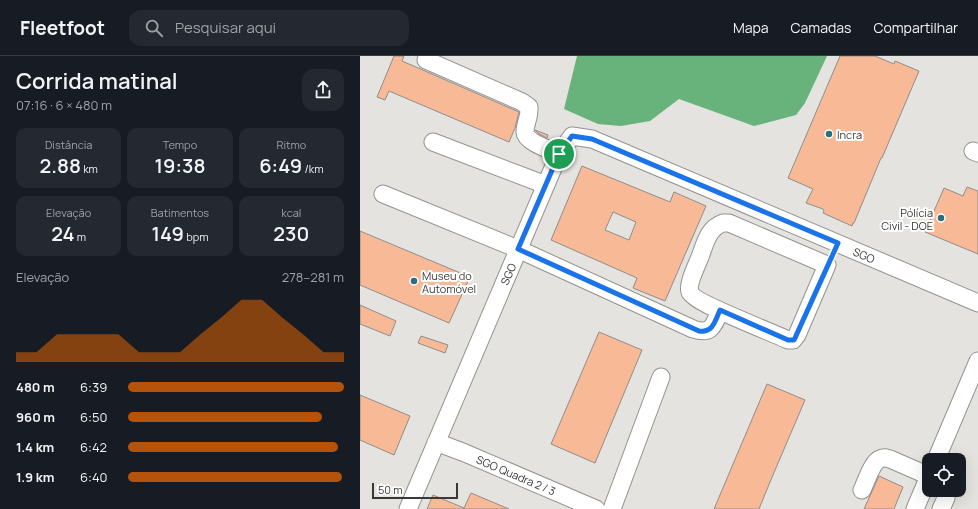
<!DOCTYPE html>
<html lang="pt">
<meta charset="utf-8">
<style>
body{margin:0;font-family:Manrope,sans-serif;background:#242831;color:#f1f3f6;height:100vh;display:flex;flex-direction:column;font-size:15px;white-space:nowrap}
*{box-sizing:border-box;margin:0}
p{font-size:13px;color:#9ea1a6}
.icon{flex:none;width:22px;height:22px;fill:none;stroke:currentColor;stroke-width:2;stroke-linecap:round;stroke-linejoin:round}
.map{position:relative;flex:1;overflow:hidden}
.sheet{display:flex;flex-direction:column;background:#171b24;width:360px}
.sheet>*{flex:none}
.tools{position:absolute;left:562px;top:397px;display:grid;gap:8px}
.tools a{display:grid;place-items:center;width:44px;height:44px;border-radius:8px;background:#171b24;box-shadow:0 4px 16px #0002;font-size:20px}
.scale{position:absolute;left:12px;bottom:10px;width:86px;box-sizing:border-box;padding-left:4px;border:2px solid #383837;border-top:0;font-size:11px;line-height:14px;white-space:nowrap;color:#383837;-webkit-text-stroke:3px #fff;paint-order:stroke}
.pin{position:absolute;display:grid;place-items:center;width:34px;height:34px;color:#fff;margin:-17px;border:2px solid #fff;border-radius:50%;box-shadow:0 1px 4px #0007}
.round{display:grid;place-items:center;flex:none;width:42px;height:42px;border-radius:12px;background:#242831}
.headline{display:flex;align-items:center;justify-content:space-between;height:68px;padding:0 16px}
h1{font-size:22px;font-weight:600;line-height:30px}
.metrics{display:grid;grid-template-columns:repeat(3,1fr);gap:6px;height:68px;padding:4px 16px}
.metrics div{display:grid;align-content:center;border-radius:10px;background:#242831;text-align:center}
.metrics b{font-size:20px;font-weight:600}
.metrics small{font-size:11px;font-weight:400}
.metrics p{font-size:11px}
.chart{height:112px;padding:8px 16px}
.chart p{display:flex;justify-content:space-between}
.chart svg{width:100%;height:72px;margin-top:4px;fill:#b45309;opacity:.7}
ul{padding:0 16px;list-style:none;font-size:13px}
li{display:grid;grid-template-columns:64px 48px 1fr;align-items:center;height:30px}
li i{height:10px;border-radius:5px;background:#b45309}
header{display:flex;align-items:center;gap:24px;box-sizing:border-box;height:56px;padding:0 20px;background:#171b24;border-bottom:1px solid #363941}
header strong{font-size:19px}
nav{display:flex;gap:22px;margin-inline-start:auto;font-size:14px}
.search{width:280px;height:36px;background:#242831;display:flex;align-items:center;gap:10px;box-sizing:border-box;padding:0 14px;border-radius:12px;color:#9ea1a6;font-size:15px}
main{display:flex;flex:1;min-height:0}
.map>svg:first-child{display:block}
.forest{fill:#68b27b}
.building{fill:#f8ba96;stroke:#908d8b;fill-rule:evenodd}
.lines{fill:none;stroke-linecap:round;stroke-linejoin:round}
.minor-casing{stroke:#93928f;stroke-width:19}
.minor{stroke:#fff;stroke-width:17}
.route-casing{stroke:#fff;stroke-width:8}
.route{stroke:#1a73e8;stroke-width:5}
.poi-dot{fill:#2a6f7f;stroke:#fff;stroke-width:1.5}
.labels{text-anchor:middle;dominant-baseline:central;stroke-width:4;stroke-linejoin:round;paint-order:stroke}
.poi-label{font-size:11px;fill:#383837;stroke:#fff;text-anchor:start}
.street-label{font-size:11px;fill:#383837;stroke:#fff}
</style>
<header>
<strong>Fleetfoot</strong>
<div class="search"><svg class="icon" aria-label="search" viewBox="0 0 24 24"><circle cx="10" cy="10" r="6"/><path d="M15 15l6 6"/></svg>Pesquisar aqui</div>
<nav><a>Mapa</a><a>Camadas</a><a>Compartilhar</a></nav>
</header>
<main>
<section class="sheet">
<div class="headline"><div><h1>Corrida matinal</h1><p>07:16 · 6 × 480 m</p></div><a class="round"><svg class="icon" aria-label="share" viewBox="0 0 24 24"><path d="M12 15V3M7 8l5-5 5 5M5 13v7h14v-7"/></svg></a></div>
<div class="metrics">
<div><p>Distância</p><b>2.88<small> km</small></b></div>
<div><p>Tempo</p><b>19:38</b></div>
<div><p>Ritmo</p><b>6:49<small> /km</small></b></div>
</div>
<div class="metrics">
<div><p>Elevação</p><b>24<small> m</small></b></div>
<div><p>Batimentos</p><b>149<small> bpm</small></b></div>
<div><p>kcal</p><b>230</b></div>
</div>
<div class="chart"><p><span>Elevação</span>278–281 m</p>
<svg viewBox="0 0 160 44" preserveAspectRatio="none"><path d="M0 44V38L10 38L20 27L30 27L40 27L50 27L60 38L70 38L80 38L90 27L100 17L110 6L120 6L130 17L140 27L150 38L160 38V44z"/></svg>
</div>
<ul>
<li><b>480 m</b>6:39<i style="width:100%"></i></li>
<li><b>960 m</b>6:50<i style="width:90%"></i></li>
<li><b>1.4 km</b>6:42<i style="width:97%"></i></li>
<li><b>1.9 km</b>6:40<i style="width:99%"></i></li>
</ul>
</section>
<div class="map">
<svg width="618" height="453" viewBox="0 0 618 453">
<rect width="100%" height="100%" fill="#e4e3df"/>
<path class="forest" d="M217 0H467L445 47 436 59 394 70 319 43 290 65 261 70 238 68 204 53Z"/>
<path class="building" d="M34 0H44L42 5 159 56 155 72 149 86 29 35 25 44 17 41Z
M480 0H515L534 8 535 5 559 15 522 102H521L494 167H493L492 170 463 157 464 155 463 153 446 147 453 133 428 122Z
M175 74 188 79 187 82 179 78Z
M222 110 310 146 314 136 346 150 305 245 273 232 277 222 191 184ZM253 156 276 166 269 184 245 174Z
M607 131 618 135V198L565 176 584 132 603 140Z
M0 175 110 221 89 267 0 229Z
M0 249 36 265 30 280 0 268Z
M239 276 282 294 235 407 191 388Z
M61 280 88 289 85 297 58 287Z
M407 328 445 344 410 426 399 453H354Z
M0 339 50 360 34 399 0 384Z
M519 420 543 431 534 453H504Z
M111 437 149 453H67L73 439 104 452Z"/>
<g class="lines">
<g class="minor-casing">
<path id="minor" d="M66 4 162 46 169 51C170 61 165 67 165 76 165 86 191 94 199 98
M73 86 186 129
M613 95 618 97
M23 138 158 193 333 273C352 279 353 270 360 255
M363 167H369L467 209 437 279 433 284H428C414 277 334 247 330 236 327 228 337 209 340 201 345 188 348 172 363 167Z
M76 386 105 397 236 453
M576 404 618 305
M502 434C506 426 512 406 520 403 523 401 526 402 530 403L569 420
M48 453 199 98 212 80 232 83 618 247
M252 453 301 321
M555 453 569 420
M581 453 586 442V434"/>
</g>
<use href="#minor" class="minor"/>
</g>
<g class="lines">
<g class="route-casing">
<path id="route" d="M212 80 232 83 478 187 435 282 434 284H428L360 254C355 265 353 277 339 275L158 193 199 98Z"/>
</g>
<use href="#route" class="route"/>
</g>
<g class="poi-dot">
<circle cx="469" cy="78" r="4"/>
<circle cx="581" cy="162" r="4"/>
<circle cx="54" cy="225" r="4"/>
</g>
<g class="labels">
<g class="poi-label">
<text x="477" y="78">Incra</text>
<text x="573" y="156" text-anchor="end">Pólícia<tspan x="573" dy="13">Civil - DOE</tspan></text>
<text x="62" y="219">Museu do<tspan x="62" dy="13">Automóvel</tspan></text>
</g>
<g class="street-label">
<text transform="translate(504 199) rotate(23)">SGO</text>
<text transform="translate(148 218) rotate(-67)">SGO</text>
<text transform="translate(156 419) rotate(23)">SGO Quadra 2 / 3</text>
</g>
</g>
</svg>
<div class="tools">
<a><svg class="icon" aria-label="locate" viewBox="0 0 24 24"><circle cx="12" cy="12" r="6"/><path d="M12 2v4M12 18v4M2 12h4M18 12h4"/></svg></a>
</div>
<div class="scale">50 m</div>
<div class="pin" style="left:199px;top:98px;background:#1e9e55"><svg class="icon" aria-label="arrive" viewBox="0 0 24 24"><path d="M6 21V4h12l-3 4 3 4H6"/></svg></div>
</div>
</main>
